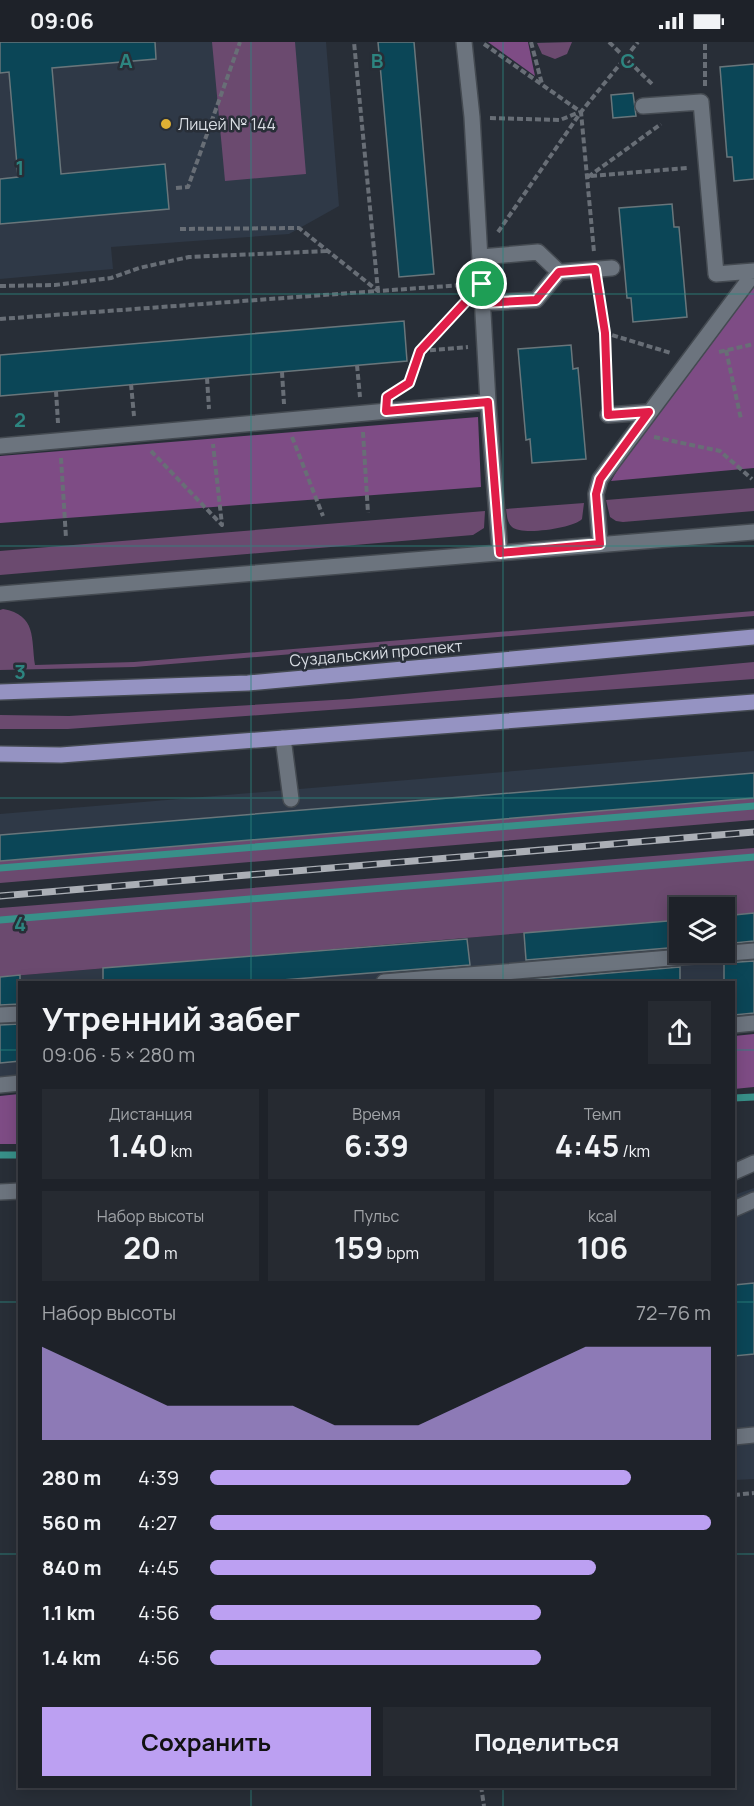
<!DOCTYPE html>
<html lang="ru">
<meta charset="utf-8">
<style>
body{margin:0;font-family:Manrope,sans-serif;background:#262a31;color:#f1f3f6;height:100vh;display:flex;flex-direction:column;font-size:22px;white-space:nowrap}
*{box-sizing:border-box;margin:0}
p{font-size:20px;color:#a1a4a8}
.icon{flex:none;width:33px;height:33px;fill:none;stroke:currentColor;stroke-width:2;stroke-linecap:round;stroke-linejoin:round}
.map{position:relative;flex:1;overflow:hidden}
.side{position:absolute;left:18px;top:939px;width:717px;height:807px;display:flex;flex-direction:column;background:#1e2229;border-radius:0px;box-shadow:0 3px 15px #0003,0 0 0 2px #3c3f46}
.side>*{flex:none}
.tools{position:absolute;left:669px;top:855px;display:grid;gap:12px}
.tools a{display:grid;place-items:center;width:66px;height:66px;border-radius:0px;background:#1e2229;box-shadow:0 3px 15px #0003,0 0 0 2px #3c3f46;font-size:30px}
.pin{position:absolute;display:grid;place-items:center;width:51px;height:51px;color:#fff;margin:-26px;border:3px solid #fff;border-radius:50%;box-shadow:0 2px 6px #0007}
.round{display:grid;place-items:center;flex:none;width:63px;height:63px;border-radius:0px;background:#262a31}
.summary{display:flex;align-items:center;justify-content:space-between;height:102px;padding:0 24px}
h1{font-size:33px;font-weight:700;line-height:45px}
.stats{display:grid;grid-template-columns:repeat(3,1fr);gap:9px;height:102px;padding:6px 24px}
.stats div{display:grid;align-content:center;border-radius:0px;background:#262a31;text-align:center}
.stats b{font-size:30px;font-weight:700}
.stats small{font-size:16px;font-weight:400}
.stats p{font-size:16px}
.chart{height:168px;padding:12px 24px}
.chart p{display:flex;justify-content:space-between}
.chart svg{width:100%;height:108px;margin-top:6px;fill:#bca0f2;opacity:.7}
.primary-button{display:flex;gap:12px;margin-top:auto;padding:12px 24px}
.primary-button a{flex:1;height:69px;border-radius:0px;background:#bca0f2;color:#111;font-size:24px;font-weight:700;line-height:69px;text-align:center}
.primary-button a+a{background:#262a31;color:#f1f3f6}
ul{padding:0 24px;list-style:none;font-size:20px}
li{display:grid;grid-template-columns:96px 72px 1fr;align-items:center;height:45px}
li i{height:15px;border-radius:8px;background:#bca0f2}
.status{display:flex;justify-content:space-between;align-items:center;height:42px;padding:0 30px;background:#1e2229;direction:ltr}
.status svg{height:16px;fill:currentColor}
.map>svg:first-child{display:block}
.built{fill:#2f3947}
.green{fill:#6b4a6f}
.forest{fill:#7e4c85}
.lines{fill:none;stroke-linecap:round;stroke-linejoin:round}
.stream{stroke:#389089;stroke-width:7}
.building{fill:#0b4657;stroke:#69767b;stroke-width:1.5}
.minor-casing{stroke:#444a51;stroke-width:18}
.major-casing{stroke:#444a51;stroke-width:18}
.path{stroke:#686e76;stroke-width:4;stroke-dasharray:6 3;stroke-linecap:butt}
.minor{stroke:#6c747e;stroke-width:15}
.major{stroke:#9593c2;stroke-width:15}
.rail-casing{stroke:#abafb6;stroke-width:7}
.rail{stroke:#282e37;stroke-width:4.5;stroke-dasharray:14;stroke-linecap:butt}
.route-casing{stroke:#fff;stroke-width:12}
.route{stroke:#e11d48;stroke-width:8}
.grid{fill:none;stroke:#2d8580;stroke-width:1.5;stroke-opacity:0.55}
.poi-dot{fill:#dfb034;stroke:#282e37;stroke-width:2}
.labels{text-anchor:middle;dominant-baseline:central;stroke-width:5;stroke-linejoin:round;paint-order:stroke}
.poi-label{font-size:16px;fill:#d9dde3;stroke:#282e37;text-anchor:start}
.street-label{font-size:16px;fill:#d9dde3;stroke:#282e37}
.grid-label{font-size:20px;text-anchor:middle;font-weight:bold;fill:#2d8580;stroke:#282e37;stroke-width:5;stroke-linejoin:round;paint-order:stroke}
</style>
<div class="status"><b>09:06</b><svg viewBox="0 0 49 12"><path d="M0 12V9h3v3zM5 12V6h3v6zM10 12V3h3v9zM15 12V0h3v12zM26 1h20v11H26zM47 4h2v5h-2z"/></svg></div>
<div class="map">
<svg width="754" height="1764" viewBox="0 0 754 1764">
<rect width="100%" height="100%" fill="#282e37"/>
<path class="built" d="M0 0H326L339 164 289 192 111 205 113 227 0 237Z
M754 709V756L0 819V772Z
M754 871V974L734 976V940H20L19 1035 0 1037V935L679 878 680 910H724L725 874Z
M754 1146V1437L734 1438V1153Z"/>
<path class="green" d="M212 0H295L306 132 225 139Z
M572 0 567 12 555 17 542 12 537 1Z
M754 446V469L623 480 616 479 610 475 606 458Z
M584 461 582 477C574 486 522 494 512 485 507 480 507 474 506 467Z
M485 469 484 486 473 493 0 533V509Z
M3 567C37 573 31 597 35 623L134 620 754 569V574L134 625 0 628V568Z
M754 620V637L68 687H0V673L69 674 349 657Z
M754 756V778L0 841V819Z
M754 806V871L725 874 724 866H680L679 878 0 935V866Z"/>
<path class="forest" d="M488 0H528L535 34Z
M754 239V426L611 439 624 417Z
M478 375 481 445 0 481V414Z
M754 992V1045L734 1047V994Z
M19 1052V1102H0V1054Z"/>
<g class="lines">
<path class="stream" d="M0 826 754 764
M0 878 754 815
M734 1056 754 1055
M0 1113H20"/>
</g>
<path class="building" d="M0 0H155L156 17 52 26 61 132 165 122 169 167 0 182V137L18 135 9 30 0 31Z
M378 0H414L434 232 399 235Z
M754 22V137L734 139 732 115H727L720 25Z
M633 51 636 74 613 76 611 53Z
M672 162 674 185H679L687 275 633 280 631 256H627L619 166Z
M404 279 407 319 0 354V313Z
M571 303 573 327 578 326 586 417 532 421 530 397 526 398 518 307Z
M754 731V756L0 819V793Z
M754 871V899L724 902V874Z
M680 878V905L526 918 524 891Z
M467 897 470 923 257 940H103V926Z
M754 919V971L734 973V940H724V921Z
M680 925V940H528V938Z
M20 933V962L0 963V935Z
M20 982V1019L0 1021V983Z
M754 1241V1312L734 1314V1243Z"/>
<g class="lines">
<g class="minor-casing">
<path id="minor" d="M464 0 472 75 488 360
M643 64 701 60 716 232 754 229
M481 215 538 210 559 230 536 258 483 261
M559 230 612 226
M608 373 649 370
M0 404 488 360 500 511
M600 502 596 452 600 437 754 231
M0 552 754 490
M283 696 291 757
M384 940 754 909
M0 973 20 972
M734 983 754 981
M0 1043 20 1041
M734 1130 754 1121
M0 1150 20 1149
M734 1167 754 1158
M734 1395 754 1393"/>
</g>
<g class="major-casing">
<path id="major" d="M0 650 248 641 754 595
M0 712 61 713 754 660"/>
</g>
<path class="path" d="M531 0 542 42
M609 0 653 43
M484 2 581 70 594 210
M705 44V0
M490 76 560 78 580 70
M591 134 688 126
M588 135 661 82
M176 146 188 145 240 0
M180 187 299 186 378 249 463 243
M498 190 581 70 638 0
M0 244 55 243 111 236 139 226 189 215 328 209
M598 245 605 291 671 311
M0 277 378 249 354 0
M605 291 608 356
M726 308 741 377
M421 309 468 305
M719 310 754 302
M357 323 360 355
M282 330 284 362
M207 336 209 367
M131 342 134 374
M399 348 409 341 421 309 463 262
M56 349 58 381
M363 390 368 471
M292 395 323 474
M654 395 720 409 752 437
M151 409 222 483 213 402
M61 416 66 496
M734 1453 754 1451
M481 1744 484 1764"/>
<use href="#minor" class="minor"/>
<use href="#major" class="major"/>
<g class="rail-casing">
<path id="rail" d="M0 854 754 790"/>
</g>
<use href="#rail" class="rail"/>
</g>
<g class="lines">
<g class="route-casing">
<path id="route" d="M595 227 605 291 608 373 649 370 600 437 596 452 600 502 500 511 488 360 386 369 387 355 409 341 420 309 482 242 483 261 536 258 559 230Z"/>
</g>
<use href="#route" class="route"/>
</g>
<path class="grid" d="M251 0V940M503 0V940M0 252H754M0 504H754M0 756H754M0 1008H20M734 1008H754M0 1260H20M734 1260H754M0 1512H20M734 1512H754M251 1744V1764M503 1744V1764"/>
<circle class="poi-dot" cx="166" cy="82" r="6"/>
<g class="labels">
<g class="poi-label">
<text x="178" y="82">Лицей № 144</text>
</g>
<g class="street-label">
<text transform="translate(376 611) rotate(-5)">Суздальский проспект</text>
</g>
</g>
<g class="grid-label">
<text x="126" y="26">A</text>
<text x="377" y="26">B</text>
<text x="628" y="26">C</text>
<text x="20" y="133">1</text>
<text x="20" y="385">2</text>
<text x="20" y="637">3</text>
<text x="20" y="889">4</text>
</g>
</svg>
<div class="tools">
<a><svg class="icon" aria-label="layers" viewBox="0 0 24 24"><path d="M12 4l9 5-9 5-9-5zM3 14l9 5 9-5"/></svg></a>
</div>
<div class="pin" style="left:482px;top:242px;background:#1e9e55"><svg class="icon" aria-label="arrive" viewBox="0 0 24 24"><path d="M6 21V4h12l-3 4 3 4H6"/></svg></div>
<section class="side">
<div class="summary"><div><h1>Утренний забег</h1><p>09:06 · 5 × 280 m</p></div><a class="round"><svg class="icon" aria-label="share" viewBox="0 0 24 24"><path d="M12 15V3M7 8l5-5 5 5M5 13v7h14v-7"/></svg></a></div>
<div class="stats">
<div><p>Дистанция</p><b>1.40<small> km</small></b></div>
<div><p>Время</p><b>6:39</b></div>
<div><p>Темп</p><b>4:45<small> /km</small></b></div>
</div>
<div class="stats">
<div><p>Набор высоты</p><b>20<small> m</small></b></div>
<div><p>Пульс</p><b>159<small> bpm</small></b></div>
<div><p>kcal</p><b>106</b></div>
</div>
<div class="chart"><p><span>Набор высоты</span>72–76 m</p>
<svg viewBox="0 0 160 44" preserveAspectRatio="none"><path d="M0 44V6L10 14L20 22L30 30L40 30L50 30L60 30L70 38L80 38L90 38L100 30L110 22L120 14L130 6L140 6L150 6L160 6V44z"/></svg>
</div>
<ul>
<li><b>280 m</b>4:39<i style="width:84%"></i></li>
<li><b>560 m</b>4:27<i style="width:100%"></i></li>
<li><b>840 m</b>4:45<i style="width:77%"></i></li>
<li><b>1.1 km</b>4:56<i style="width:66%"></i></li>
<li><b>1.4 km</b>4:56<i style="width:66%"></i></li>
</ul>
<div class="primary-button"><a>Сохранить</a><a>Поделиться</a></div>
</section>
</div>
